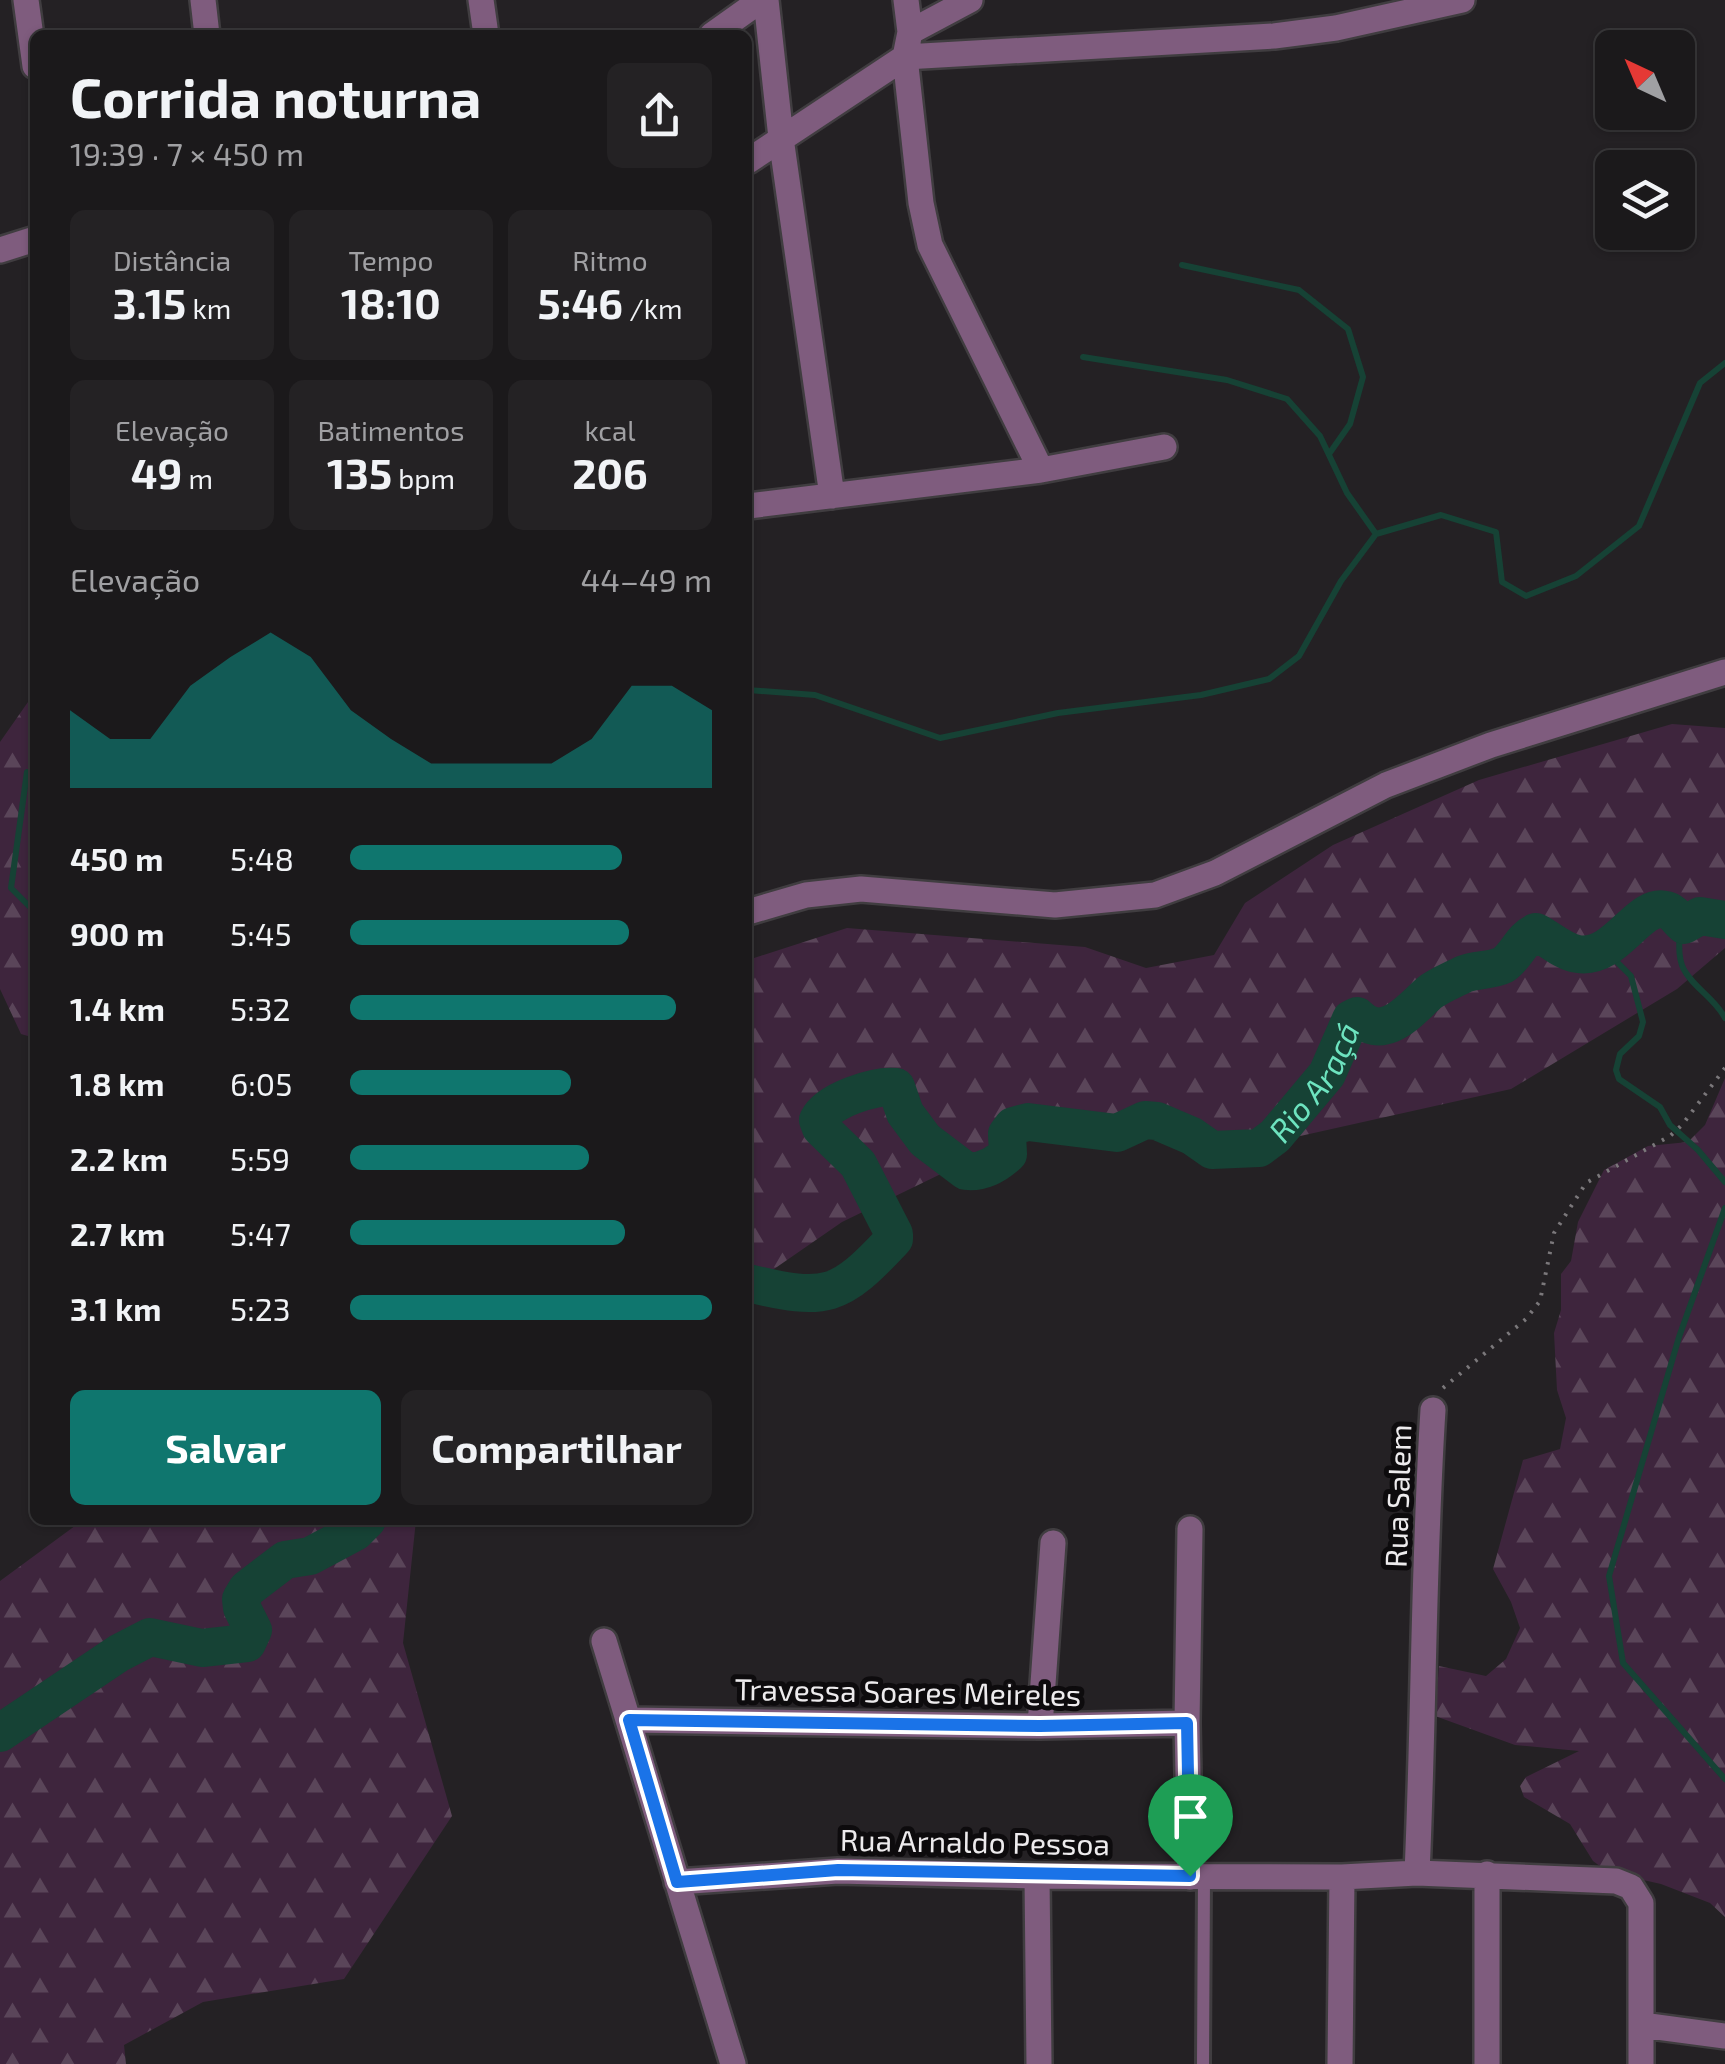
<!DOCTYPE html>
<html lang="pt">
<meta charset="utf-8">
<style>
body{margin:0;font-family:"Exo 2",sans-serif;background:#242224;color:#f1f3f6;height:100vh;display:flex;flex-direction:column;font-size:38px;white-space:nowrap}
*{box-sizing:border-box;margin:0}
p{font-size:32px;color:#a0a0a3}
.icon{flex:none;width:55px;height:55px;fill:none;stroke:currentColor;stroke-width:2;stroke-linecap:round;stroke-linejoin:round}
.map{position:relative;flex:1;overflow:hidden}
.details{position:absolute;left:30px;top:30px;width:722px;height:1495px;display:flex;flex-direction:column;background:#1b191b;border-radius:15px;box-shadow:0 2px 8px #0004,0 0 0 2px #39383a}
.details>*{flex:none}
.needle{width:65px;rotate:316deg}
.tools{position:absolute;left:1595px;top:30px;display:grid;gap:20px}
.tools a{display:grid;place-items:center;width:100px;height:100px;border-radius:15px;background:#1b191b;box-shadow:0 2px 8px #0004,0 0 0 2px #39383a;font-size:50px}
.pin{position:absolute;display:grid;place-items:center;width:85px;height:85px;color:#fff;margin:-102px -42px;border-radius:50% 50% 50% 0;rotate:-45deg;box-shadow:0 0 10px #0007}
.pin .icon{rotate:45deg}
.round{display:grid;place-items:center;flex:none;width:105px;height:105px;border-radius:15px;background:#242224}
.overview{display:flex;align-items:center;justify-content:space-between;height:170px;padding:0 40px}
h1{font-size:55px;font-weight:700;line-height:75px}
.figures{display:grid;grid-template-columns:repeat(3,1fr);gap:15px;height:170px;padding:10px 40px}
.figures div{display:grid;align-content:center;border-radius:15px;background:#242224;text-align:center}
.figures b{font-size:42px;font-weight:700}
.figures small{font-size:28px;font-weight:400}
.figures p{font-size:28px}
.chart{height:280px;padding:20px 40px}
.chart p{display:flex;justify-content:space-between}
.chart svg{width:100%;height:180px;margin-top:10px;fill:#0f766e;opacity:.7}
.button{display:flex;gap:20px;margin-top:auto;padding:20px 40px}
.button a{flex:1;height:115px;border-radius:15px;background:#0f766e;color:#fff;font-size:40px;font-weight:700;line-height:115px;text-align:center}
.button a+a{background:#242224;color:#f1f3f6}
ul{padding:0 40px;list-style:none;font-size:32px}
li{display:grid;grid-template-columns:160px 120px 1fr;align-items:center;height:75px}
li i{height:25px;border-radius:12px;background:#0f766e}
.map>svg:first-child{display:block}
.forest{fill:url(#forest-firs)}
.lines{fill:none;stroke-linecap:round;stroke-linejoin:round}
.stream{stroke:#164235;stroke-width:6}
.river{stroke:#164235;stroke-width:38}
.service-casing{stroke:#403d40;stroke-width:18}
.minor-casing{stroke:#403d40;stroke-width:30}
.path{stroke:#7b787b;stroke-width:4;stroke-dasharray:2.5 8;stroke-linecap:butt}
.service{stroke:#7f5c7e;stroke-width:12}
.minor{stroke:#7f5c7e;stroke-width:25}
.route-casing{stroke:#fff;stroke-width:20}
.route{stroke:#1a73e8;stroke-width:12}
.labels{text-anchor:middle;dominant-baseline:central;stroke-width:10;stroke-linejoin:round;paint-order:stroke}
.street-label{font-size:30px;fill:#edebed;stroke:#0d0b0d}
.water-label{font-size:32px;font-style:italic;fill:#6de3bf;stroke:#0d0b0d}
</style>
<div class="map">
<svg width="1725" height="2064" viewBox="0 0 1725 2064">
<defs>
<pattern id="forest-firs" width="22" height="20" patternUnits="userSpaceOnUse" patternTransform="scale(2.5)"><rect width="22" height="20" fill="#3e253d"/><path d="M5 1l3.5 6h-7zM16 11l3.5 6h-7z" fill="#5a4559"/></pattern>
</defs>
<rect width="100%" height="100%" fill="#242124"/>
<path class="forest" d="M35 692V1038L21 1034 0 989V742Z
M1672 724 1725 728V948L1677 989 1511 1089 1246 1148 1056 1118 842 1222 748 1287V960L847 928 1085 947 1146 968 1214 955 1245 903 1333 845 1479 780Z
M1725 1078V1917L1710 1903 1661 1884 1608 1872 1593 1861 1570 1824 1524 1797 1520 1786 1526 1777 1579 1751 1515 1745 1435 1716 1439 1666 1486 1676 1506 1659 1520 1628 1511 1602 1493 1569 1523 1460 1560 1449 1566 1418 1557 1390 1554 1333 1561 1310V1274L1571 1261 1578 1222 1604 1170 1648 1146 1688 1142 1705 1125Z
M83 1520H416L403 1643 452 1816 344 1979 203 2002 124 2045 126 2064H0V1581Z"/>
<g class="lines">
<path class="stream" d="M1182 265 1299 290 1348 329 1363 377 1350 424 1329 454
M1083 357 1227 380 1287 399 1320 436 1347 493 1376 534
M748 690 815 695 940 738 1058 713 1201 695 1269 679 1299 656 1341 581 1376 534 1441 515 1496 532 1502 582 1526 596 1576 576 1639 526 1700 383 1725 363
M27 772 11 888 35 912
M1680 922C1680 938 1676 959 1686 973 1697 990 1715 999 1725 1018
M1598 954 1612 957 1631 976 1643 1022 1639 1036 1620 1054 1616 1070 1619 1079 1660 1107 1670 1125 1698 1150 1725 1182
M1725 1208 1679 1337 1609 1576 1623 1663 1725 1779"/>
<g class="river">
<path id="s1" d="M748 1283C827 1302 839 1298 894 1239V1234L858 1164 821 1128 818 1120C828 1100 875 1085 896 1087L905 1113 925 1140 966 1171C983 1173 996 1165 1008 1154L1007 1134 1013 1126 1028 1122 1117 1133 1145 1120 1157 1121 1192 1136 1212 1150 1259 1148 1275 1136 1327 1074 1351 1019 1357 1016C1384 1043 1409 1011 1429 993 1439 985 1453 980 1464 974 1476 969 1491 971 1503 965 1517 956 1521 938 1536 932 1550 939 1563 952 1578 954 1617 960 1638 902 1666 910 1674 912 1678 920 1684 925L1700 916 1725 920"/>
<path d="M0 1733 119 1653 150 1637 202 1648 247 1643 253 1630 242 1608 241 1599 247 1589 285 1560 310 1556 355 1532 367 1520"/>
</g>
<g class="service-casing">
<path id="service" d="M1203 2064 1204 1876"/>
</g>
<g class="minor-casing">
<path id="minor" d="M26 0 35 66
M203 0 207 35
M481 0 486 35
M766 0 781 138 832 496
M906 0 910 32 905 57 921 203 930 245 1041 470
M910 32 970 0
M712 35 761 0
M748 161 905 57 1274 36 1336 28 1462 0
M0 250 35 239
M748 506 1041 470 1164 447
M748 912 806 895 861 889 1055 905 1155 895 1215 873 1386 785 1491 745 1725 672
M1190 1529 1187 1723 1190 1877
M604 1641 733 2064
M629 1720 1040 1726 1187 1723
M1040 1726 1053 1543
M1417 1873C1424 1718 1423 1564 1433 1410
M1037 1876 1039 2064
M677 1882 838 1871 1037 1876 1342 1877 1417 1873 1616 1881 1631 1887 1641 1903V2064
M1642 2025 1725 2036
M1340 2064 1342 1877
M1487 2064V1874"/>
</g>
<path class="path" d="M1443 1388 1526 1319 1540 1301 1554 1233 1586 1183 1670 1136 1682 1125 1725 1068"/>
<use href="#service" class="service"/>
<use href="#minor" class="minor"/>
</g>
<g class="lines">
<g class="route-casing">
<path id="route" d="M629 1720 1040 1726 1187 1723 1190 1876 838 1870 677 1882Z"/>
</g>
<use href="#route" class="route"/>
</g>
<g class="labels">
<g class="street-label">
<text transform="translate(1397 1496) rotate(-88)">Rua Salem</text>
<text transform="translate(908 1691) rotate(1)">Travessa Soares Meireles</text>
<text transform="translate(975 1841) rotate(1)">Rua Arnaldo Pessoa</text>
</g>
<g class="water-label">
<text stroke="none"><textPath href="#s1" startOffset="932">Rio Araçá</textPath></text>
</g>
</g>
</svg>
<div class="tools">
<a><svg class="needle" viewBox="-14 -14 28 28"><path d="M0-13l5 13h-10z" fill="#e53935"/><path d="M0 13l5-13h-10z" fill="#a0a0a3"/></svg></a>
<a><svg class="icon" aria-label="layers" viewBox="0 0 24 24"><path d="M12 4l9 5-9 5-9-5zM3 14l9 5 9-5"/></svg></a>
</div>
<div class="pin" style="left:1190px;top:1876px;background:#1e9e55"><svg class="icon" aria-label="arrive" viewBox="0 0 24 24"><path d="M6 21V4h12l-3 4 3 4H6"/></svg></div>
<section class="details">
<div class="overview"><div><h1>Corrida noturna</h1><p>19:39 · 7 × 450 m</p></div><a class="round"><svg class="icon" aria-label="share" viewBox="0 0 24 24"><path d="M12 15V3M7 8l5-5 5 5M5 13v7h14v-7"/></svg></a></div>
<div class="figures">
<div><p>Distância</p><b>3.15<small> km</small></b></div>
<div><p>Tempo</p><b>18:10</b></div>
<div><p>Ritmo</p><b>5:46<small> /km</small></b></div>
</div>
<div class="figures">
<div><p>Elevação</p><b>49<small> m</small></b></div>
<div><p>Batimentos</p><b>135<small> bpm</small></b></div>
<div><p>kcal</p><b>206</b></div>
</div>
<div class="chart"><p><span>Elevação</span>44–49 m</p>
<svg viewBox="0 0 160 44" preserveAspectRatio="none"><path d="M0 44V25L10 32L20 32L30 19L40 12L50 6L60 12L70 25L80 32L90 38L100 38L110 38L120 38L130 32L140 19L150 19L160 25V44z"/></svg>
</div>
<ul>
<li><b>450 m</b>5:48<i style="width:75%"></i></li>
<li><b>900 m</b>5:45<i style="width:77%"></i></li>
<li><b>1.4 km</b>5:32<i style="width:90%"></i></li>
<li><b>1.8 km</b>6:05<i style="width:61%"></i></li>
<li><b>2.2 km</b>5:59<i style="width:66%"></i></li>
<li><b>2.7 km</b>5:47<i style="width:76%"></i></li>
<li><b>3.1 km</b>5:23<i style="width:100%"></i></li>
</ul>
<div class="button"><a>Salvar</a><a>Compartilhar</a></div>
</section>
</div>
